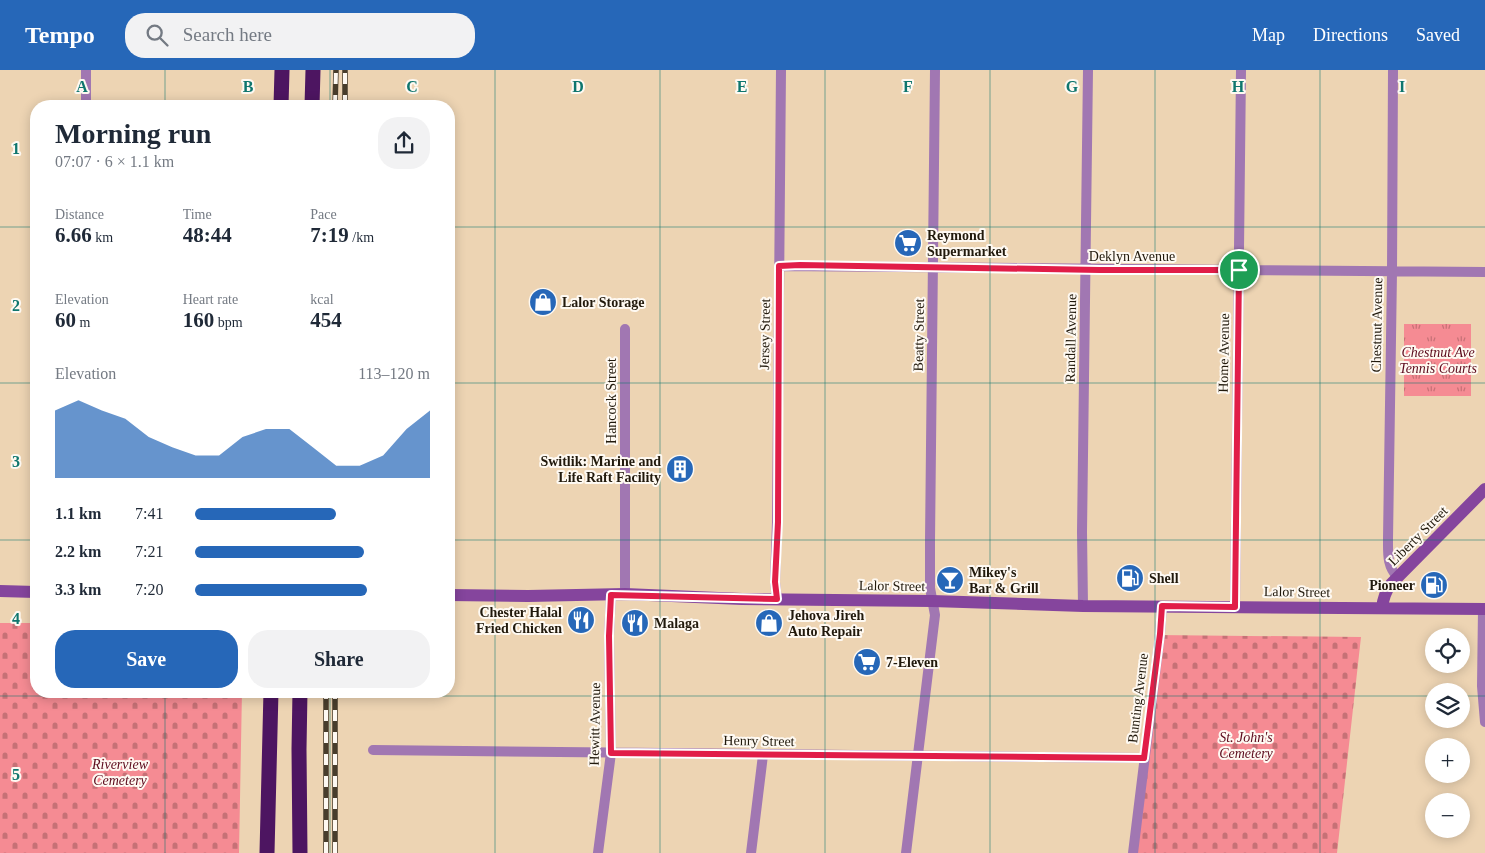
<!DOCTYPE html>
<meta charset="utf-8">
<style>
body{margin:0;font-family:"Times New Roman",serif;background:#f2f2f3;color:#1f2937;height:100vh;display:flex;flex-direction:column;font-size:19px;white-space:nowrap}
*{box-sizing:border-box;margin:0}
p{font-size:16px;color:#747a83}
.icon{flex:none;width:28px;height:28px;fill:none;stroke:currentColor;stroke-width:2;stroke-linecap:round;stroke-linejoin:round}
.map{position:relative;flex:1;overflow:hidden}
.side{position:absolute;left:30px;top:30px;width:425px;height:598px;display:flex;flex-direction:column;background:#fff;border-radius:20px;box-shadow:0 2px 12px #0003}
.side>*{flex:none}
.controls{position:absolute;left:1425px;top:558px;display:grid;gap:10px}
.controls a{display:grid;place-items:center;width:45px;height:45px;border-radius:50%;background:#fff;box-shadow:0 2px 12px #0003;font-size:25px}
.pin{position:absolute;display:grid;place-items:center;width:42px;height:42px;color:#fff;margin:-21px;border:2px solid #fff;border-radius:50%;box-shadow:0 1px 5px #0007}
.round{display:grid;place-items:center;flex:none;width:52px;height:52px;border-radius:20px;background:#f2f2f3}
.headline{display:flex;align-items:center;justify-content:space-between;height:85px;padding:0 25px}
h1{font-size:28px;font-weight:700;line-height:38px}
.figures{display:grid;grid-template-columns:repeat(3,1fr);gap:8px;height:85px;padding:5px 25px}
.figures div{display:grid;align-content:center}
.figures b{font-size:21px;font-weight:700}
.figures small{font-size:14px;font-weight:400}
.figures p{font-size:14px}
.chart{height:140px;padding:10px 25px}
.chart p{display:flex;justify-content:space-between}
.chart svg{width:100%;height:90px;margin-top:5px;fill:#2667b8;opacity:.7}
.action{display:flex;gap:10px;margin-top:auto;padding:10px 25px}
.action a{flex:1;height:58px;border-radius:20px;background:#2667b8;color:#fff;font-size:20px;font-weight:700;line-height:58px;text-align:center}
.action a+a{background:#f2f2f3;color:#1f2937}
ul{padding:0 25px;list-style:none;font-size:16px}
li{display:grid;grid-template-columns:80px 60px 1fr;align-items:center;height:38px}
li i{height:12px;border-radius:6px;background:#2667b8}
header{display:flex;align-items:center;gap:30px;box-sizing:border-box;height:70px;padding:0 25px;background:#2667b8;color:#fff}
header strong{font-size:24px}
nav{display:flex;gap:28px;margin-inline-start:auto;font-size:18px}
.search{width:350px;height:45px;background:#f2f2f3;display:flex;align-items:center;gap:12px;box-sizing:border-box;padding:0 18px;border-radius:20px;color:#747a83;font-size:19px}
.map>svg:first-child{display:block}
.cemetery{fill:url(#cemetery-stones)}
.park{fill:url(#park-tufts)}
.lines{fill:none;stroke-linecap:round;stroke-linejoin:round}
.street{stroke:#a177b2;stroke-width:10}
.secondary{stroke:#85459d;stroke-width:12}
.highway{stroke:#4d1561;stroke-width:15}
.rail-casing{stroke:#483d2c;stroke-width:5.5}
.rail{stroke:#fef9f2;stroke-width:4;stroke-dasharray:11;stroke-linecap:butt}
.route-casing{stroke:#fff;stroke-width:10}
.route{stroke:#e11d48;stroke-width:6}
.grid{fill:none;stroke:#0f766e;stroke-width:1;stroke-opacity:0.55}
.labels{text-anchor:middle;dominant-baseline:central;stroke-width:4;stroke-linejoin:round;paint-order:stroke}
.poi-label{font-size:14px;font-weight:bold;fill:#21190c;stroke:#fef9f2;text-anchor:start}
.street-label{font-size:14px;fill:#21190c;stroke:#fef9f2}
.park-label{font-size:14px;font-style:italic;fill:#5c0a1c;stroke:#fef9f2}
.grid-label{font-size:16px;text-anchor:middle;font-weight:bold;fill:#0f766e;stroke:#fef9f2;stroke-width:4;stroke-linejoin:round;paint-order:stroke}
</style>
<header>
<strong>Tempo</strong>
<div class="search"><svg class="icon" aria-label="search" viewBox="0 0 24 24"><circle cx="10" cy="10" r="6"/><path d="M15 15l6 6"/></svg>Search here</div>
<nav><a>Map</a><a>Directions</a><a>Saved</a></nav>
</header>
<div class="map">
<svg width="1485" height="783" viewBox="0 0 1485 783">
<defs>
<pattern id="cemetery-stones" width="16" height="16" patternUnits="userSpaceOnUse" patternTransform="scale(1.25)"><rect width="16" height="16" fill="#f58b93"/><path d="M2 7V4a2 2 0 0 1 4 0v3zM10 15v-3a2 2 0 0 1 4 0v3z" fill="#c67176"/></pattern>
<pattern id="park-tufts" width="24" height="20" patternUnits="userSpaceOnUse" patternTransform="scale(1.25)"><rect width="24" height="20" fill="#f58b93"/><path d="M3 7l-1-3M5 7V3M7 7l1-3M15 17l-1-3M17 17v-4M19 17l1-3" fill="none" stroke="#c67176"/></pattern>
</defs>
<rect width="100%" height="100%" fill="#edd4b3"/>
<path class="cemetery" d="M0 553H36V621H242L239 783H0Z
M1157 565 1361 567 1337 783H1130Z"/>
<path class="park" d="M1404 254H1471V326H1404Z"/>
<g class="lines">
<path class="street" d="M1393 0 1392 202 1388 469C1388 485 1387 496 1398 508
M86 36V0
M779 196 1485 202
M625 259V524
M777 529 775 512 777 452 781 0
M1083 536 1082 462 1088 0
M1235 537 1241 0
M1483 539 1482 616 1485 652
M373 680 1144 688
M598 783 611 683 609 566 611 525
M751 783 763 685
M906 783 935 545 930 518V471L935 0
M1133 783 1160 564 1162 536"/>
<path class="secondary" d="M0 521 36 522
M449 525 528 526 625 524 742 529 932 531 1083 536 1485 539
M1382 538C1383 529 1385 522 1391 514L1485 419"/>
<path class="highway" d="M281 36 282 0
M312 36 313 0
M267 783 271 621
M300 783 299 679 300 621"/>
<g class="rail-casing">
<path id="rail" d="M335 36 336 0
M345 36V0
M326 783V621
M335 783V621"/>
</g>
<use href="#rail" class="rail"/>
</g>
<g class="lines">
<g class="route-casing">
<path id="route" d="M800 195 1100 200H1239L1235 537 1162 536 1160 564 1144 688 611 683 609 566 611 525 777 529 775 512 778 452 779 196Z"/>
</g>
<use href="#route" class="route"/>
</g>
<path class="grid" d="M165 0V36M330 0V36M495 0V783M660 0V783M825 0V783M990 0V783M1155 0V783M1320 0V783M0 157H36M449 157H1485M0 313H36M449 313H1485M0 470H36M449 470H1485M165 621V783M330 621V783M0 626H1434M1461 626H1485"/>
<defs>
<g id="supermarket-disc" transform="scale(1.4375)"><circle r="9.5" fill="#2667b8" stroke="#fef9f2"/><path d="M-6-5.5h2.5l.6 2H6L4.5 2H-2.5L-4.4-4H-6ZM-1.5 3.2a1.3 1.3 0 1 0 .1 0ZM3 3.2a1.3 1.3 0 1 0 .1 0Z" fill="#fff"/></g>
<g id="shop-disc" transform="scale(1.4375)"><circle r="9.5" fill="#2667b8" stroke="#fef9f2"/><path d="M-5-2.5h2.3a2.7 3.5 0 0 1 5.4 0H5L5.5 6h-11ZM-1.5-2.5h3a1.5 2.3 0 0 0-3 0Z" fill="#fff"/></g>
<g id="building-disc" transform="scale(1.4375)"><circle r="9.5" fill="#2667b8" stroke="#fef9f2"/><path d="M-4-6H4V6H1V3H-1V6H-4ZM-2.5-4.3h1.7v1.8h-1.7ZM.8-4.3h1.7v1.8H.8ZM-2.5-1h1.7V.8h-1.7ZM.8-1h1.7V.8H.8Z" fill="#fff"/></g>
<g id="fuel-disc" transform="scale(1.4375)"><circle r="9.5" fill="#2667b8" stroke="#fef9f2"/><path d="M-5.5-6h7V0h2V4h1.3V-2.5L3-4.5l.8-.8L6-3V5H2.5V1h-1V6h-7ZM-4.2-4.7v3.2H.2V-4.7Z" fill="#fff"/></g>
<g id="bar-disc" transform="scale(1.4375)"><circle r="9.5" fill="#2667b8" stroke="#fef9f2"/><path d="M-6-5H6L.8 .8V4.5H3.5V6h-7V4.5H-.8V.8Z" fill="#fff"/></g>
<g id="restaurant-disc" transform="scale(1.4375)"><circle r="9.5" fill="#2667b8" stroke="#fef9f2"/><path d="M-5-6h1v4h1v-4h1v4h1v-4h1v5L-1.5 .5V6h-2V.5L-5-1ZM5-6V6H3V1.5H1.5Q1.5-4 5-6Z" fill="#fff"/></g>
</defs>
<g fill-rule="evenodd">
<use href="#supermarket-disc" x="908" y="173"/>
<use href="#shop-disc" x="543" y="232"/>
<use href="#building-disc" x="680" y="399"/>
<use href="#fuel-disc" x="1130" y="508"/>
<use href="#bar-disc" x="950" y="510"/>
<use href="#fuel-disc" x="1434" y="515"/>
<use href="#restaurant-disc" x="581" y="550"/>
<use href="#restaurant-disc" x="635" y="553"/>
<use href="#shop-disc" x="769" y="553"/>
<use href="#supermarket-disc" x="867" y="592"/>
</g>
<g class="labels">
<g class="poi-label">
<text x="927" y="165">Reymond<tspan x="927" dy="16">Supermarket</tspan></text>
<text x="562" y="232">Lalor Storage</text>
<text x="661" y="391" text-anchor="end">Switlik: Marine and<tspan x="661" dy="16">Life Raft Facility</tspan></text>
<text x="969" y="502">Mikey's<tspan x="969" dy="16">Bar &amp; Grill</tspan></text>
<text x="1149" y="508">Shell</text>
<text x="1415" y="515" text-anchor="end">Pioneer</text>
<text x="562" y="542" text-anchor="end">Chester Halal<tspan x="562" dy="16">Fried Chicken</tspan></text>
<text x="788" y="545">Jehova Jireh<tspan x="788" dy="16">Auto Repair</tspan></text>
<text x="654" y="553">Malaga</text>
<text x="886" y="592">7-Eleven</text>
</g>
<g class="street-label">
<text x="1132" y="186">Deklyn Avenue</text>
<text transform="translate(1377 255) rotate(-89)">Chestnut Avenue</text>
<text transform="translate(765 264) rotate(-89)">Jersey Street</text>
<text transform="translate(919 265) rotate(-89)">Beatty Street</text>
<text transform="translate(1071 268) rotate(-89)">Randall Avenue</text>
<text transform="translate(1224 283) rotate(-89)">Home Avenue</text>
<text transform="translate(611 331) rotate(-90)">Hancock Street</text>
<text transform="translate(1418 466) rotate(-45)">Liberty Street</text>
<text transform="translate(892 516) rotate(1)">Lalor Street</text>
<text transform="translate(1297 522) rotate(1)">Lalor Street</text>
<text transform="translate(1138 628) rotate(-83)">Bunting Avenue</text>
<text transform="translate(595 654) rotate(-89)">Hewitt Avenue</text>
<text transform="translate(759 671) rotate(1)">Henry Street</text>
</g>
<g class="park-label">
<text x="1438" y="282">Chestnut Ave<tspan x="1438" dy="16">Tennis Courts</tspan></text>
<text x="1246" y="667">St. John's<tspan x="1246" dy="16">Cemetery</tspan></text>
<text x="120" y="694">Riverview<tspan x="120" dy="16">Cemetery</tspan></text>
</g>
</g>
<g class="grid-label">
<text x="82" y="22">A</text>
<text x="248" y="22">B</text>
<text x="412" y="22">C</text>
<text x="578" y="22">D</text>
<text x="742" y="22">E</text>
<text x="908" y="22">F</text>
<text x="1072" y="22">G</text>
<text x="1238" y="22">H</text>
<text x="1402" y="22">I</text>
<text x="16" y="84">1</text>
<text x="16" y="241">2</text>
<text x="16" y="397">3</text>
<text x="16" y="554">4</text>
<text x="16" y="710">5</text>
</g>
</svg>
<div class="controls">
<a><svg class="icon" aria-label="locate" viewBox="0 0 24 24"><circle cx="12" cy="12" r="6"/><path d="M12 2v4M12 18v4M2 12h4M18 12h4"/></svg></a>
<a><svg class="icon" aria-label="layers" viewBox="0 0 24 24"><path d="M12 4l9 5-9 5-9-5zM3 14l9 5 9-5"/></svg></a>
<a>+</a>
<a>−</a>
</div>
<div class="pin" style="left:1239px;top:200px;background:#1e9e55"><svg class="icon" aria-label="arrive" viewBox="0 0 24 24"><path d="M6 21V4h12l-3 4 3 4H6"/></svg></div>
<section class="side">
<div class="headline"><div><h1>Morning run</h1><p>07:07 · 6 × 1.1 km</p></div><a class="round"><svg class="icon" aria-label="share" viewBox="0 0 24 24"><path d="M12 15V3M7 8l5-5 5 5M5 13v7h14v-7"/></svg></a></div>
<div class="figures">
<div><p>Distance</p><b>6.66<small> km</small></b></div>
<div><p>Time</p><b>48:44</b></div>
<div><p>Pace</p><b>7:19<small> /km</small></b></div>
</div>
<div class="figures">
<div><p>Elevation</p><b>60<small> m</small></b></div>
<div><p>Heart rate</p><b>160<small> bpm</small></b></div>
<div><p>kcal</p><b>454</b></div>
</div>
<div class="chart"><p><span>Elevation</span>113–120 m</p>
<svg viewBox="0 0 160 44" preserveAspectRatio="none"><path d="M0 44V11L10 6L20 11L30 15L40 24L50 29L60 33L70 33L80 24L90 20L100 20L110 29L120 38L130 38L140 33L150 20L160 11V44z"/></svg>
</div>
<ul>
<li><b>1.1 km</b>7:41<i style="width:60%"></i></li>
<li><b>2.2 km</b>7:21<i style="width:72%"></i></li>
<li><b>3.3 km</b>7:20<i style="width:73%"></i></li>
</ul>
<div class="action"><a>Save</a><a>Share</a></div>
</section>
</div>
